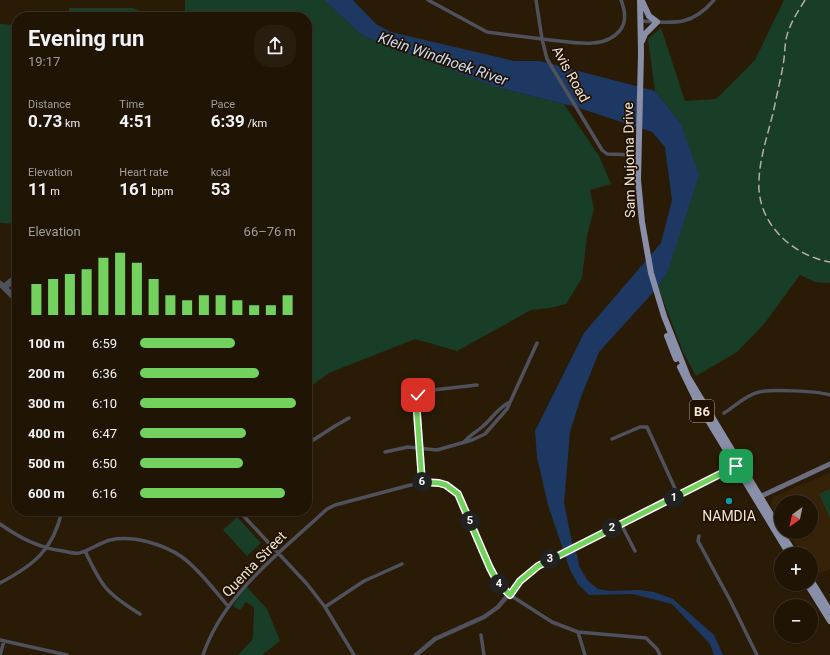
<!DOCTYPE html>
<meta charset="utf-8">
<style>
body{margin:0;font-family:Roboto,sans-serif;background:#281d0f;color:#f1f3f6;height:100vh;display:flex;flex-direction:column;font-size:15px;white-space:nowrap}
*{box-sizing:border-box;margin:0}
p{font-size:13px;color:#a29e9a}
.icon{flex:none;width:22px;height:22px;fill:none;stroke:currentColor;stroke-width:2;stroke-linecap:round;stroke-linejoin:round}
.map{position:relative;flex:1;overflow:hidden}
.drawer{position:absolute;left:12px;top:12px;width:300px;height:504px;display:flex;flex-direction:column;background:#201405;border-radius:16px;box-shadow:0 1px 3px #0004,0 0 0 1px #3d3327}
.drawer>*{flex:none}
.needle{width:26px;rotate:213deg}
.buttons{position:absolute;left:774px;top:495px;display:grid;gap:8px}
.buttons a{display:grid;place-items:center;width:44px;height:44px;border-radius:50%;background:#201405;box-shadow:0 1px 3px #0004,0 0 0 1px #3d3327;font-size:20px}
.pin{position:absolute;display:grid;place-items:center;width:34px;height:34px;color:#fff;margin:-17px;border-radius:8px;box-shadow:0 2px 6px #0006}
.km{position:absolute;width:20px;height:20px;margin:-10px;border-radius:50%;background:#222;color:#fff;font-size:11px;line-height:20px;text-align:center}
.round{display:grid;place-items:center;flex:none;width:42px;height:42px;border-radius:16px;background:#281d0f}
.summary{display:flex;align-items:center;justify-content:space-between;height:68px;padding:0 16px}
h1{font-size:22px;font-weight:700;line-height:30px}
.metrics{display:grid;grid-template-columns:repeat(3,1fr);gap:6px;height:68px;padding:4px 16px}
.metrics div{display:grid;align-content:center}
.metrics b{font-size:17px;font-weight:700}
.metrics small{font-size:11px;font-weight:400}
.metrics p{font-size:11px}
.chart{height:112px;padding:8px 16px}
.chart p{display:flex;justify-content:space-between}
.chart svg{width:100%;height:72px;margin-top:4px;stroke:#72d25d;stroke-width:6}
ul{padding:0 16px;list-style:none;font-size:13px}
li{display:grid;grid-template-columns:64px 48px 1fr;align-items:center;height:30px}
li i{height:10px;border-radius:5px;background:#72d25d}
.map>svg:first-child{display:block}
.built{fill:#362207}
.green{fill:#183e27}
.water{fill:#1d3963}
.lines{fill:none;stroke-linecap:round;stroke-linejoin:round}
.minor{stroke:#4f515c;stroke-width:3.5}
.tertiary{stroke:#4f515c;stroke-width:4.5}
.secondary{stroke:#6a6e80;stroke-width:5}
.trunk{stroke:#898fa8;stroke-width:6}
.rail{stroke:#b9ae9f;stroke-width:1.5;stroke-dasharray:8 4;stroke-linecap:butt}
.route-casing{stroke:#fff;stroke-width:8}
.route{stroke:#72d25d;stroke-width:5}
.culture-dot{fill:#0f9aa8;stroke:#201101;stroke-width:1.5}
.labels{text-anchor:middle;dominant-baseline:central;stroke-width:3.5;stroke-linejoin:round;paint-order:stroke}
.shield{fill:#201101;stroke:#b0a597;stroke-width:1}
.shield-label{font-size:13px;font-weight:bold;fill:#eee4d7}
.street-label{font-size:14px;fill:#eee4d7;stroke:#201101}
.poi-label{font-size:14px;fill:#eee4d7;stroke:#201101}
.water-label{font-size:15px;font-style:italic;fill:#c7daf6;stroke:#201101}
</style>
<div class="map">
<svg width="830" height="655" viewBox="0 0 830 655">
<rect width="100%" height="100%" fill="#2a1b07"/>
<path class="built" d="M830 473V569L815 575 811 568V554H802L788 532H811V502H781V521L771 505 773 497Z"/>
<path class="green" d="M185 0H324L363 36 496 87 564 104 599 156 611 184 590 190 594 209 587 236 582 278 566 304 550 308 531 310 457 351 415 339 329 373 307 389V17H185Z
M784 0H830V283L815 282 800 275 764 324 737 352 696 376 683 352 658 287 668 271 680 122 655 91 648 39 661 28 685 101 716 99 755 60Z
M69 8H133L153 17H70Z
M0 24 17 25V224L0 223Z
M830 489V518L819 494Z
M237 517 261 543 247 556 223 530Z
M246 586 267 609 280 641 262 655H238L252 640 253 636 254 607 246 602 240 610 233 606Z"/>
<path class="water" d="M324 0H353L376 24 391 32 514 61H540L655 91 680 122 699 175 668 271 658 287 599 352 581 397 570 432 564 503 573 547 577 555 579 566 588 581 598 589 609 591 639 590 654 592 673 599 714 635 723 655H714L710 644 672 604 633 594 589 595 578 584 570 570 548 505 537 457 535 431 584 333 661 243 672 200 665 147 652 132 576 107 496 87 363 36Z"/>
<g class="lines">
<path class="minor" d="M428 0 487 32 542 39 547 59 602 150 607 154 639 155
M536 0 542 39C567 41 605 52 621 29 627 20 625 10 621 0
M641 21C673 23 691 27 714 0
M0 282 17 298
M0 285 17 302
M3 286 17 275
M6 288 17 279
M724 413C735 406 746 395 759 392 772 389 817 391 830 395
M612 439 640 427H647L678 495
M464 442C470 435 476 432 482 427 492 419 496 410 508 403
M307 444 335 426 349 418
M385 452 408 447 437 450 472 440 485 434 507 409 537 343
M422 482 416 399 424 391 477 385
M239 511 307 584 325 607 354 655
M0 524C20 538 39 548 63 551 68 552 74 554 79 553 89 551 99 543 110 540 133 535 163 544 182 557 200 570 214 590 228 606
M621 524 635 551
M699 536 698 541 730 600 757 655
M85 551C102 587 106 593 140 614
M0 583C34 565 53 550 62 511
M325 607 364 581 402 564
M578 632 585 655
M481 635 484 655
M0 640 67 655
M0 655 4 641
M203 655C224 593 281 552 327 509L335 505 422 482 446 485 458 494 490 568 498 583 510 595 552 622 578 632 646 638 657 649 660 655"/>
<path class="tertiary" d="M416 655 435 639 484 617 498 607 520 581 538 566 739 465"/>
<path class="secondary" d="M757 498 830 464"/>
<path class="trunk" d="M640 0 641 53 638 180 642 222 651 273 664 316 688 377 781 531
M642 1 649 16 657 22 645 34 642 41
M667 336 676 359
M680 367 698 404 789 554
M781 532 795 554
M811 580 830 611
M807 584 830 621"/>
<path class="rail" d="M805 0C799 10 792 20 788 32 785 40 785 50 784 59 782 74 778 89 775 104 770 129 760 154 759 180 756 222 791 255 830 262"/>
</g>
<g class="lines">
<g class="route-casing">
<path id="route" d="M418 395 416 399 422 482 439 483 446 485 458 494 490 568 498 583 510 595 520 581 538 566 736 466"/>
</g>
<use href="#route" class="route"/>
</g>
<circle class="culture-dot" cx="729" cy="501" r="4"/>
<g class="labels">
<rect class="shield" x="690" y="400" width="24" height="22" rx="3"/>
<g class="shield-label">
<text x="702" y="411">B6</text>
</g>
<g class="street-label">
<text transform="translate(571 74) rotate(61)">Avis Road</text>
<text transform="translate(629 160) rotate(-91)">Sam Nujoma Drive</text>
<text transform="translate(254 564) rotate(-46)">Quenta Street</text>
</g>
<g class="poi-label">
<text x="729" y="516">NAMDIA</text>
</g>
<g class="water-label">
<text transform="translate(443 59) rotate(19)">Klein Windhoek River</text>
</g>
</g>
</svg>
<div class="buttons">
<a><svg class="needle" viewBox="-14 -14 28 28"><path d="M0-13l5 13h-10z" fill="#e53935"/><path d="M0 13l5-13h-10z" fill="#a29e9a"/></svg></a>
<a>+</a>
<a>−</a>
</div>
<div class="pin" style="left:736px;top:466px;background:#1e9e55"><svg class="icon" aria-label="arrive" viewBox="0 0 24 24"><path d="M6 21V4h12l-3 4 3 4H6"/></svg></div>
<div class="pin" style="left:418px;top:395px;background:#d93025"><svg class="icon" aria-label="check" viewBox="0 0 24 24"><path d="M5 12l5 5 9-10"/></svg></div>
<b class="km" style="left:674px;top:498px">1</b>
<b class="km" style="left:612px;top:528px">2</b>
<b class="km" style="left:550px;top:559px">3</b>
<b class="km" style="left:499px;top:584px">4</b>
<b class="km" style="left:470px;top:521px">5</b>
<b class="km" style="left:422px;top:482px">6</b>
<section class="drawer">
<div class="summary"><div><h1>Evening run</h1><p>19:17</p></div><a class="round"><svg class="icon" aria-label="share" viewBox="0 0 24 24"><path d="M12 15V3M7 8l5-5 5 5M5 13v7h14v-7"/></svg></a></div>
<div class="metrics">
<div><p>Distance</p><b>0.73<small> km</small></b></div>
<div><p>Time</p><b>4:51</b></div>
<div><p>Pace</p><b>6:39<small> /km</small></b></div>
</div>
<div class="metrics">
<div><p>Elevation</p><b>11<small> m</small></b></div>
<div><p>Heart rate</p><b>161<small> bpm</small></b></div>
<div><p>kcal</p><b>53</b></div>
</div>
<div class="chart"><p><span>Elevation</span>66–76 m</p>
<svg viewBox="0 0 160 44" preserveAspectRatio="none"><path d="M5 44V25M15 44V22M25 44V19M35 44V16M45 44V9M55 44V6M65 44V12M75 44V22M85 44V32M95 44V35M105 44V32M115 44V32M125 44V35M135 44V38M145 44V38M155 44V32"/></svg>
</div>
<ul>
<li><b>100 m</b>6:59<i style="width:61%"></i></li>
<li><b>200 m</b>6:36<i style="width:76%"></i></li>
<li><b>300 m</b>6:10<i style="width:100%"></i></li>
<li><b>400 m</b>6:47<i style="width:68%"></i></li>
<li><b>500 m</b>6:50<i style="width:66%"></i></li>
<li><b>600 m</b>6:16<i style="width:93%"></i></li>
</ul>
</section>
</div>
